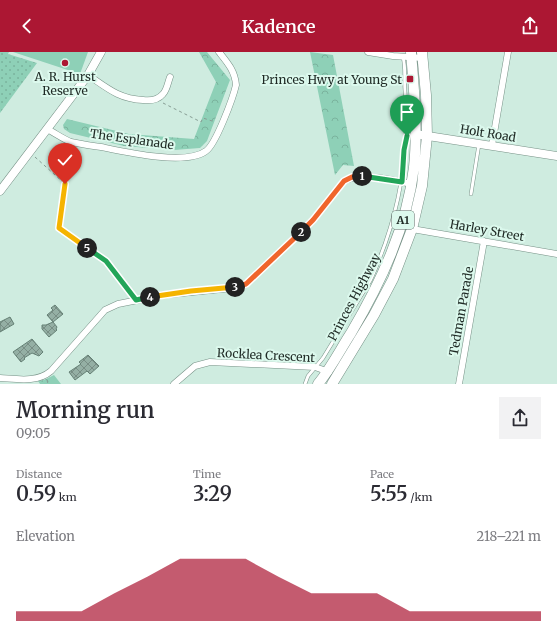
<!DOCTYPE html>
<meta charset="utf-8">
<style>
body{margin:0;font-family:Merriweather,serif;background:#f2f2f3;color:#2b2b33;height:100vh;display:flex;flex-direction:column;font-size:15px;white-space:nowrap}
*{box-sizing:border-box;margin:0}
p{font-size:13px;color:#7c7c81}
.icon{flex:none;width:22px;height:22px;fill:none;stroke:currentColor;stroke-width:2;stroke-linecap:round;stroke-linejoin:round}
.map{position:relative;height:332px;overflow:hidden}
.details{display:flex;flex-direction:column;background:#fff;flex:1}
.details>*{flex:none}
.pin{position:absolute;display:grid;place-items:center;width:34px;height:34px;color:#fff;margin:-41px -17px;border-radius:50% 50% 50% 0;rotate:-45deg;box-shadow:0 0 4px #0007}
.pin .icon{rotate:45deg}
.km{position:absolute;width:20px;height:20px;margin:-10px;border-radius:50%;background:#222;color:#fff;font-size:11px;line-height:20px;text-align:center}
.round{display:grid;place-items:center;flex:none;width:42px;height:42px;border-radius:0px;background:#f2f2f3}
.overview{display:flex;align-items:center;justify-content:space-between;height:68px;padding:0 16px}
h1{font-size:22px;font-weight:600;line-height:30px}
.figures{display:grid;grid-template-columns:repeat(3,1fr);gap:6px;height:68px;padding:4px 16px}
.figures div{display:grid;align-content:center}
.figures b{font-size:20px;font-weight:600}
.figures small{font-size:11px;font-weight:400}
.figures p{font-size:11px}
.chart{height:112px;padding:8px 16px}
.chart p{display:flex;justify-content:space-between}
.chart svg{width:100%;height:72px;margin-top:4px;fill:#ac1733;opacity:.7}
header{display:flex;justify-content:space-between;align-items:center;height:52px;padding:0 16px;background:#ac1733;color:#fff;font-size:18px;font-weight:600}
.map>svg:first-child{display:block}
.grass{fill:url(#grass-dots)}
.park{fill:url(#park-crowns)}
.pitch{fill:#8ed0b7}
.building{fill:url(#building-cross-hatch);stroke:#658075}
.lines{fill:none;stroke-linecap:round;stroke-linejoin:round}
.service-casing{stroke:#769186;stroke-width:4}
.minor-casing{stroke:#769186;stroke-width:7}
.tertiary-casing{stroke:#769186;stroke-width:9}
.trunk-casing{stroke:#769186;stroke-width:11}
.path{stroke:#879d94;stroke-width:1;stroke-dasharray:3 3;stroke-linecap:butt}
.service{stroke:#fff;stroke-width:3}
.minor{stroke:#fff;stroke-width:6}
.tertiary{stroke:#fff;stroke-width:8}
.trunk{stroke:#fff;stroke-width:10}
.split-1-casing{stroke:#fff;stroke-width:8}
.split-2-casing{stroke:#fff;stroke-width:8}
.split-3-casing{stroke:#fff;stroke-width:8}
.split-4-casing{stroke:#fff;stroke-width:8}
.split-5-casing{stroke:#fff;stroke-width:8}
.split-6-casing{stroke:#fff;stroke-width:8}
.split-1{stroke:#22a559;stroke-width:5}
.split-2{stroke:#f0652b;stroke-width:5}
.split-3{stroke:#f0652b;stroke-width:5}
.split-4{stroke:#f5b400;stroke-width:5}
.split-5{stroke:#22a559;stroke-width:5}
.split-6{stroke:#f5b400;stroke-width:5}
.poi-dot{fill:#ac1733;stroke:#dcf9ed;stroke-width:1.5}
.labels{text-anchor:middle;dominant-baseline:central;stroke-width:4;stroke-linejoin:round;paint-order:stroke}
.shield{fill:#dcf9ed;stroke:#576760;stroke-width:1}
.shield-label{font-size:11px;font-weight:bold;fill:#1e2924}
.poi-label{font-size:12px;fill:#1e2924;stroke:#dcf9ed}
.street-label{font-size:12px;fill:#1e2924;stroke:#dcf9ed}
</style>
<header><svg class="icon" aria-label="back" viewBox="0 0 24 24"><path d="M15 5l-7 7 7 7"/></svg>Kadence<svg class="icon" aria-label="share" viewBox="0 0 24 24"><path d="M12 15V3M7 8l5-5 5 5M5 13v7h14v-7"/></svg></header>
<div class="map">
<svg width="557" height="332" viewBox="0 0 557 332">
<defs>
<pattern id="grass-dots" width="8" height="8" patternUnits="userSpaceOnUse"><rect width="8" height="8" fill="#8ed0b7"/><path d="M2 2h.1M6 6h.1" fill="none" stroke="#7ab39d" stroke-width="1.8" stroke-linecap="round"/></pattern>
<pattern id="park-crowns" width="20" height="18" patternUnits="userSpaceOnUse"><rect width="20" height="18" fill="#8ed0b7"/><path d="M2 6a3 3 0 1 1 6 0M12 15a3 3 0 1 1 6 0" fill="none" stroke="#7ab39d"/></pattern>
<pattern id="building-cross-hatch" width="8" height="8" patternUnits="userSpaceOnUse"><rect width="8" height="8" fill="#94afa4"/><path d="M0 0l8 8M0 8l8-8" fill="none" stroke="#788e85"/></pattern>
</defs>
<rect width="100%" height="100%" fill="#cfece0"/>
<path class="grass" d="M0 0H9L8 2 37 11 0 61Z"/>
<path class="park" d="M199 0H207L230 28 207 89 200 96 174 98 124 94 70 81 64 77 63 73 67 67 129 82 194 87 216 30Z
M310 0 333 3 354 114 343 113 335 123Z
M54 323 61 332H40L38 329 44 328Z"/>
<path class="pitch" d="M13 0H88L80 22Z"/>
<path class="building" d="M55 253 63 262 53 270 47 263 53 258 51 256Z
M10 265 14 272 0 280V270Z
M53 270 57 275 56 277 57 278 49 285 42 277V273H46Z
M32 287 43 300 39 304 32 301 24 306 25 307 21 310 13 300Z
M88 303 99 314 90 322 87 319 75 328 69 320 81 312 79 310Z"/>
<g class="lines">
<g class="service-casing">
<path id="service" d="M471 142 479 92
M305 332 308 324 323 306 370 229C376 217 380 205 385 192 403 141 409 93 405 39 404 27 406 16 403 5"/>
</g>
<g class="minor-casing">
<path id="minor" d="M368 0 393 4 423 6
M88 23C107 36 119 47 143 48 151 49 158 48 163 42 167 38 168 30 170 25
M47 77C55 81 63 87 71 90 81 92 91 94 101 95 125 100 186 114 206 99 216 92 233 46 236 33 235 19 227 10 219 0
M492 93 508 0
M412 177 557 202
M0 326C17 327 37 331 51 319L105 258 118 252 163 243 233 236 246 232 313 168 344 129C360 120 393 128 411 132
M174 332 195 314 210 310 315 315 329 320
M459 332 484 189"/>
</g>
<g class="tertiary-casing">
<path id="tertiary" d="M415 82 557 104
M0 139 88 23 101 0"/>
</g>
<g class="trunk-casing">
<path id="trunk" d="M318 332C331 316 340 298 351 281 381 230 407 175 414 115 418 77 414 38 411 0
M332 332 374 263 393 227 412 177 422 134 427 84 426 43 422 0"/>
</g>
<path class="path" d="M163 51 201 70 203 66 215 70
M35 105 65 132 59 176 105 209 132 243
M47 328 48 332"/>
<use href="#service" class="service"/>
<use href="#minor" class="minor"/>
<use href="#tertiary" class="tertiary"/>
<use href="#trunk" class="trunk"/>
</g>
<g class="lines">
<g class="split-1-casing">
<path id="split-1" d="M362 124 402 130 404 98 407 84"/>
</g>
<g class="split-2-casing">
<path id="split-2" d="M301 180 313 168 344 129 352 125 362 124"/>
</g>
<g class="split-3-casing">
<path id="split-3" d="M235 235 246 232 301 180"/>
</g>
<g class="split-4-casing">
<path id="split-4" d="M150 245 191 239 235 235"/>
</g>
<g class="split-5-casing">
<path id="split-5" d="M87 196 106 209 136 248 150 245"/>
</g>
<g class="split-6-casing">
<path id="split-6" d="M65 132 59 176 87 196"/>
</g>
<use href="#split-1" class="split-1"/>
<use href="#split-2" class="split-2"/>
<use href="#split-3" class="split-3"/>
<use href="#split-4" class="split-4"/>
<use href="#split-5" class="split-5"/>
<use href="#split-6" class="split-6"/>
</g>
<g class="poi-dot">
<circle cx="65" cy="11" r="4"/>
<rect x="406" y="23" width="8" height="8" rx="2"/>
</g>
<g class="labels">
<rect class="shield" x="392" y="159" width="22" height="18" rx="3"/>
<g class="shield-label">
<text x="403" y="168">A1</text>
</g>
<g class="poi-label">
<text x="65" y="24">A. R. Hurst<tspan x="65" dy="14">Reserve</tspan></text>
<text x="402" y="27" text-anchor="end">Princes Hwy at Young St</text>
</g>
<g class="street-label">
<text transform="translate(488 81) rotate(9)">Holt Road</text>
<text transform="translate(132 87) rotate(8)">The Esplanade</text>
<text transform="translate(487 178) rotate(10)">Harley Street</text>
<text transform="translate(354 245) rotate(-62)">Princes Highway</text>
<text transform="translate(461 259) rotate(-80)">Tedman Parade</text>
<text transform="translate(266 303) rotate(3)">Rocklea Crescent</text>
</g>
</g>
</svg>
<div class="pin" style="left:407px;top:84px;background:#1e9e55"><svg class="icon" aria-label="arrive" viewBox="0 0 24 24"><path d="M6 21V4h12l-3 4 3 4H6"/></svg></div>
<div class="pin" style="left:65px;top:132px;background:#d93025"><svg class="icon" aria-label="check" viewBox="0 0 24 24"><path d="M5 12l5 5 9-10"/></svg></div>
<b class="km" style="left:362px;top:124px">1</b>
<b class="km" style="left:301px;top:180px">2</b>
<b class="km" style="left:235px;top:235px">3</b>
<b class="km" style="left:150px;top:245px">4</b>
<b class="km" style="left:87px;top:196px">5</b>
</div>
<section class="details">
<div class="overview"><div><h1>Morning run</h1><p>09:05</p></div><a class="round"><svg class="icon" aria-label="share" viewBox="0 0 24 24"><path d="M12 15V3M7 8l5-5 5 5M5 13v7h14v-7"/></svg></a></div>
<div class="figures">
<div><p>Distance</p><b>0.59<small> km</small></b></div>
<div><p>Time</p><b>3:29</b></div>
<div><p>Pace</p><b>5:55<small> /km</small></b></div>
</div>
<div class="chart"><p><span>Elevation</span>218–221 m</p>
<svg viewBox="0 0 160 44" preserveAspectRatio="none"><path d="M0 44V38L10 38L20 38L30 27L40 17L50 6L60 6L70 6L80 17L90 27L100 27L110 27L120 38L130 38L140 38L150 38L160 38V44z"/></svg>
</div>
</section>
